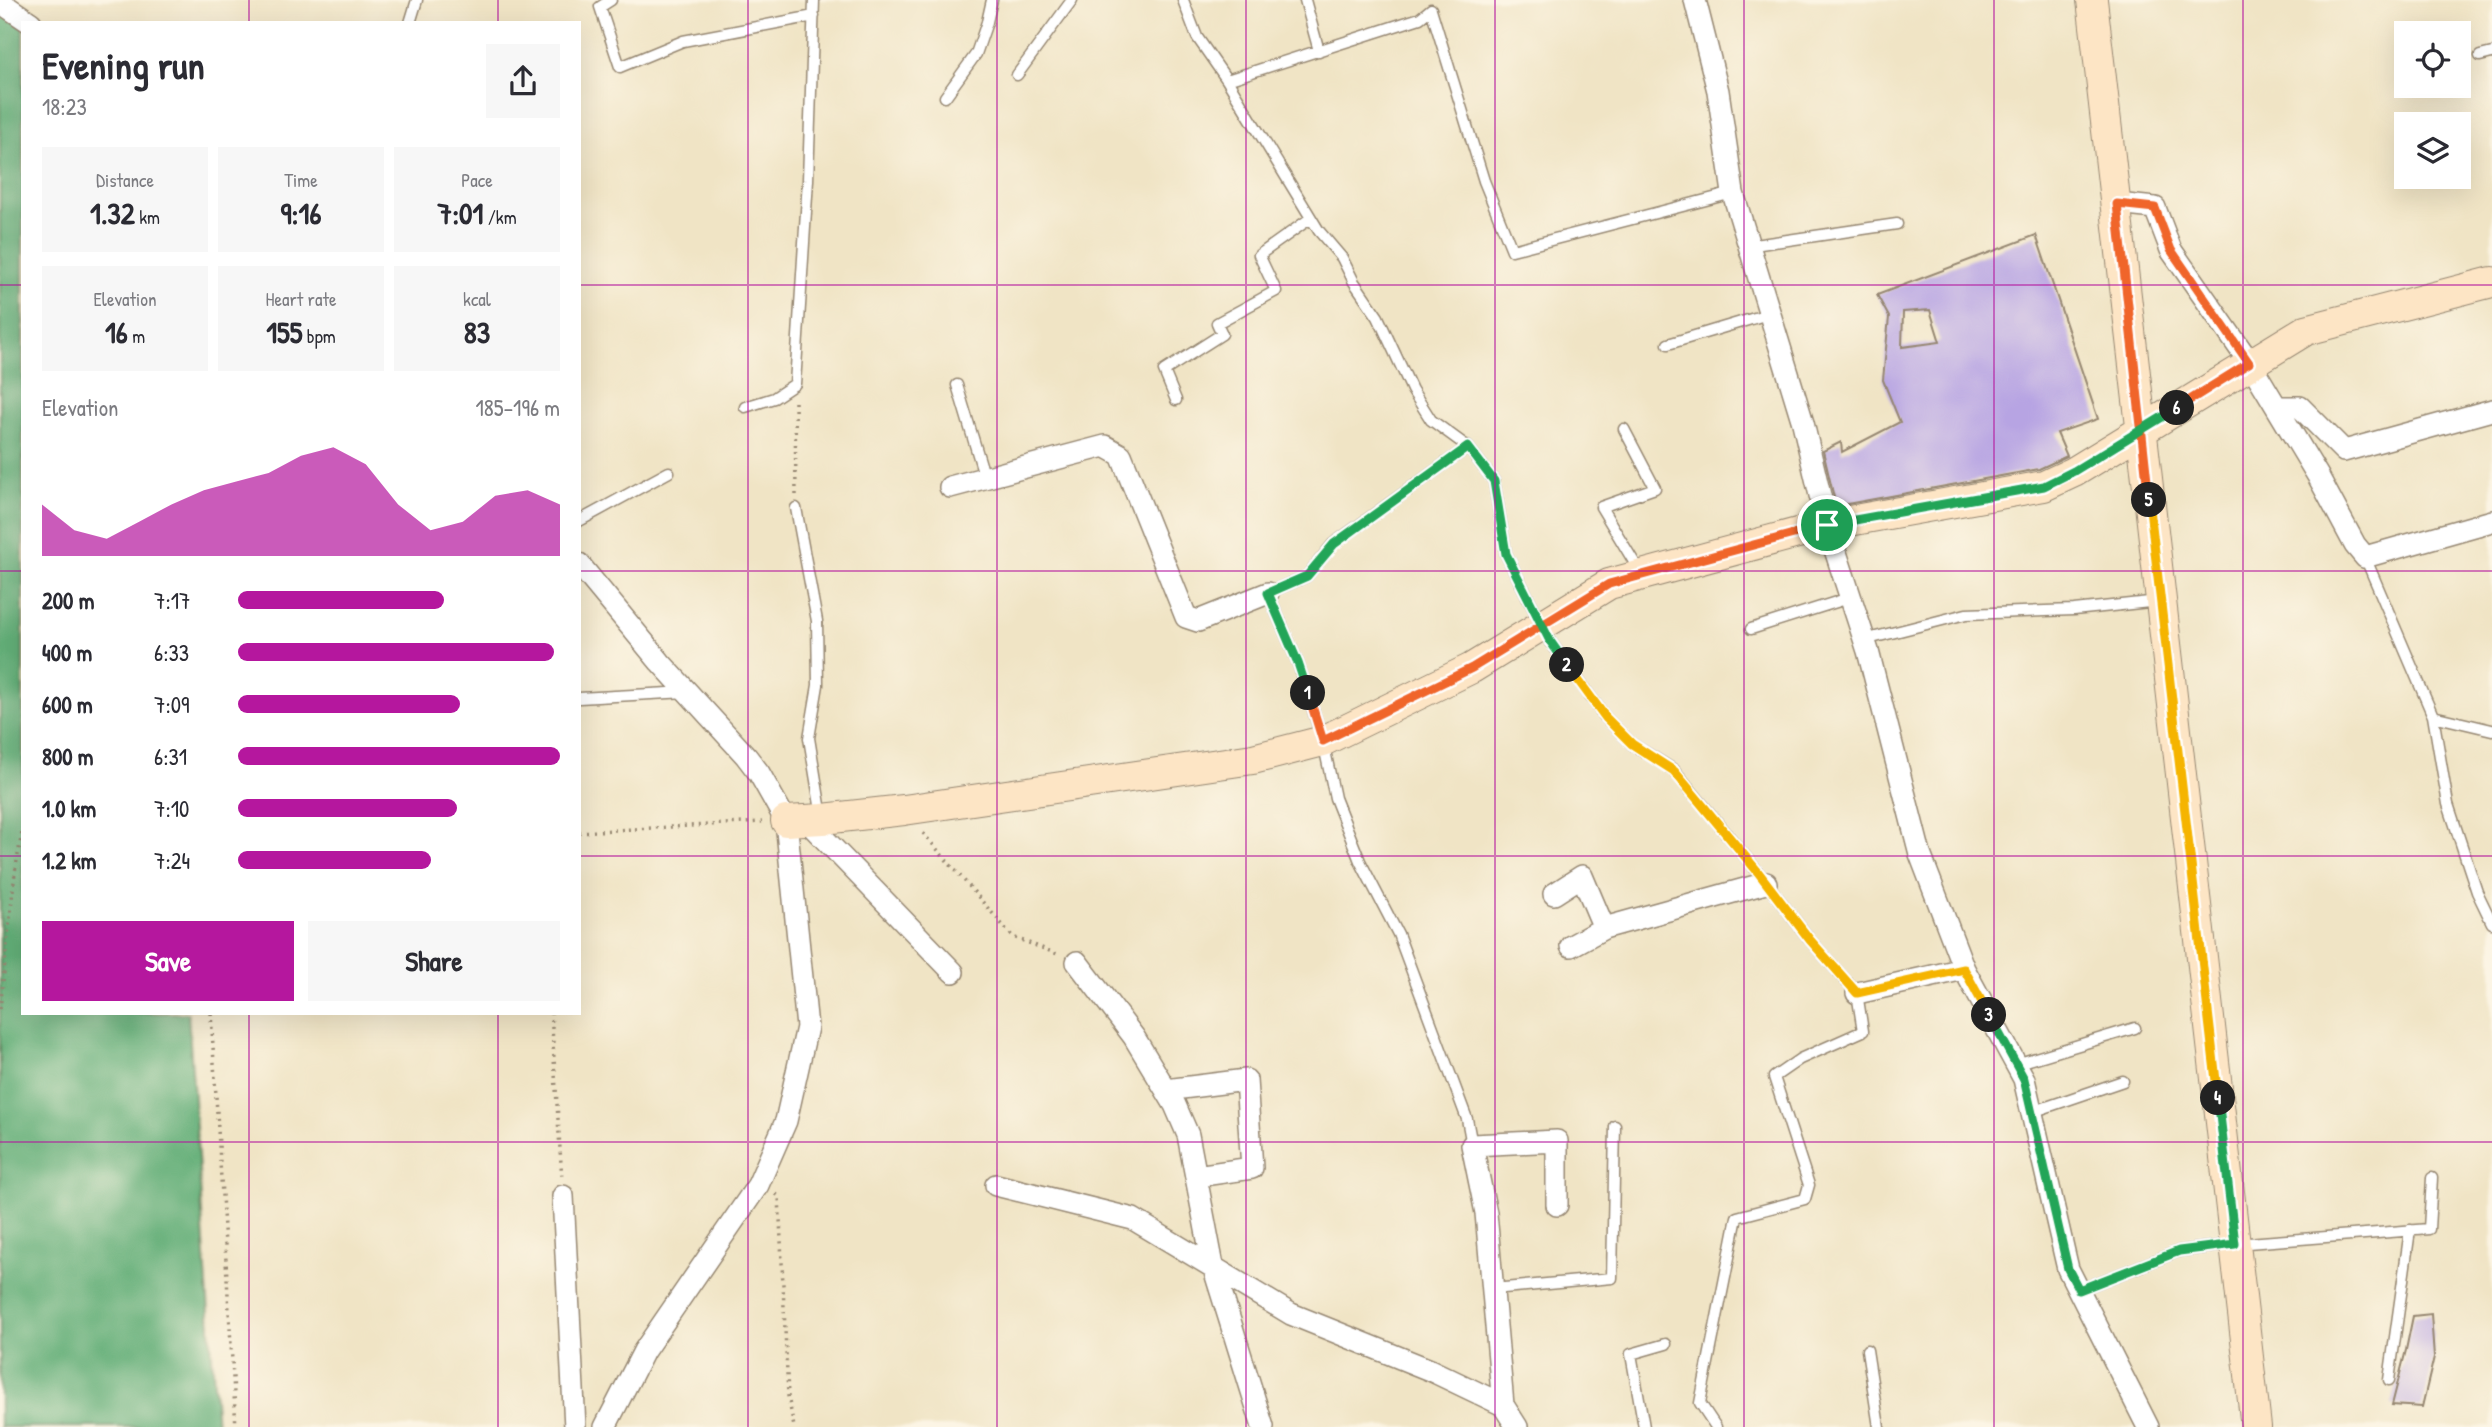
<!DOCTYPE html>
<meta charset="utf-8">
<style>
body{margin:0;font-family:"Patrick Hand",sans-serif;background:#f7f7f7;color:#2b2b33;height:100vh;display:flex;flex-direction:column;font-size:26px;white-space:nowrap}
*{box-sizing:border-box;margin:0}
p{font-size:23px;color:#7c7c81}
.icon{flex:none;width:38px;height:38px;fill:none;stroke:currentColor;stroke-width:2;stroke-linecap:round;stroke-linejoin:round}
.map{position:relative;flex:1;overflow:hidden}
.side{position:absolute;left:21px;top:21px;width:560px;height:994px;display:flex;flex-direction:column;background:#fff;border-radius:0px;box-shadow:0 7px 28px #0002}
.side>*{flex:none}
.fabs{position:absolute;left:2394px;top:21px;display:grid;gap:14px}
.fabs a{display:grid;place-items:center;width:77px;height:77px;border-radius:0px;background:#fff;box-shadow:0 7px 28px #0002;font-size:35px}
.pin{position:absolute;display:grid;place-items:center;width:60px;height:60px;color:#fff;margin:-30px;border:4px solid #fff;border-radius:50%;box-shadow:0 2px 7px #0007}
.km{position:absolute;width:35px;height:35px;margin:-18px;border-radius:50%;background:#222;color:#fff;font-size:19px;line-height:35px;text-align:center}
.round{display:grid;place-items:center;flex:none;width:74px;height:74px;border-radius:0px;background:#f7f7f7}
.overview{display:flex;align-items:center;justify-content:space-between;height:119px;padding:0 21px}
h1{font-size:38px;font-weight:800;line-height:52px}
.figures{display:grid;grid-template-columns:repeat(3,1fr);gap:10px;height:119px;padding:7px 21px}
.figures div{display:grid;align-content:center;border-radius:0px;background:#f7f7f7;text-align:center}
.figures b{font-size:30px;font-weight:800}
.figures small{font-size:19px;font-weight:400}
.figures p{font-size:19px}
.chart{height:196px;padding:14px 21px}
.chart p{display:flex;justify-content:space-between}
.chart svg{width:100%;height:126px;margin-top:7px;fill:#b5179e;opacity:.7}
.action{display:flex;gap:14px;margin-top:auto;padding:14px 21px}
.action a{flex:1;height:80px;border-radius:0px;background:#b5179e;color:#fff;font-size:28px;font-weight:800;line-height:80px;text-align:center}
.action a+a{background:#f7f7f7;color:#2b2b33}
ul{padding:0 21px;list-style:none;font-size:23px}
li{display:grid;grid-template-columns:112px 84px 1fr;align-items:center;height:52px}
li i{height:18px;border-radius:9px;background:#b5179e}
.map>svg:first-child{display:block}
.forest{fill:#62ae77;stroke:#4e6c4a;stroke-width:2}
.building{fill:#b7a4e3;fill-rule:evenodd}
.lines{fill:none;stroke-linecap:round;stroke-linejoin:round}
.lane-casing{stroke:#968772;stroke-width:13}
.street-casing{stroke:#968772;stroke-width:24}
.secondary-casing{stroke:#968772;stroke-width:32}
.path{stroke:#968772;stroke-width:3.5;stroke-dasharray:2 5;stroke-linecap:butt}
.lane{stroke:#fff;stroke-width:10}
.street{stroke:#fff;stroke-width:21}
.secondary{stroke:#fde5c5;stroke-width:30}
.split-1-casing{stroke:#fff;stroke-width:14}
.split-2-casing{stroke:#fff;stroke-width:14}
.split-3-casing{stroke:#fff;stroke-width:14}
.split-4-casing{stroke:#fff;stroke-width:14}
.split-5-casing{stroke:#fff;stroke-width:14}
.split-6-casing{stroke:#fff;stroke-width:14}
.split-7-casing{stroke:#fff;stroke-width:14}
.split-1{stroke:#f0652b;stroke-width:9}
.split-2{stroke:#22a559;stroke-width:9}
.split-3{stroke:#f5b400;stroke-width:9}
.split-4{stroke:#22a559;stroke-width:9}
.split-5{stroke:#f5b400;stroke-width:9}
.split-6{stroke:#f0652b;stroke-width:9}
.split-7{stroke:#22a559;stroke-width:9}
.grid{fill:none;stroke:#b5179e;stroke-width:2;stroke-opacity:0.55}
</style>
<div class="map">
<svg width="2492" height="1427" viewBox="0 0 2492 1427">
<rect width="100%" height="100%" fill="#fcf5e5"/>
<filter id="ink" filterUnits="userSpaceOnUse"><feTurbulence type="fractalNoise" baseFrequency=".0143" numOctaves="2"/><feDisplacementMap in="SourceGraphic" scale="14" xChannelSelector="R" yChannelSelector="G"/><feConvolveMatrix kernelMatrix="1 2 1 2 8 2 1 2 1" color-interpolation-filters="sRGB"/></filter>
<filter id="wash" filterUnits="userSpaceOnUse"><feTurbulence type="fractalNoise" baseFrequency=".00686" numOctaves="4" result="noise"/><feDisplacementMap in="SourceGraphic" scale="28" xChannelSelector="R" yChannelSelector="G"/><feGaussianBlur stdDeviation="1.57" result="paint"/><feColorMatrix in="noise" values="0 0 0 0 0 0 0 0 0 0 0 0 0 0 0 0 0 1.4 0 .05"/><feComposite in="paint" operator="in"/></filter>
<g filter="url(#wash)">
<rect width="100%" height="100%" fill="#f0e4c5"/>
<path class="forest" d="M0 10 23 28V1013H188L217 1427H0Z"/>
<g id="blocks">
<path class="building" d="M2036 235 2098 419 2057 433 2067 456 2039 469 1836 506 1823 451 1841 442 1842 452 1900 422 1883 380 1889 317 1877 295ZM1930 310 1940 342 1902 347 1903 312Z
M2431 1314 2434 1357 2422 1407 2392 1405 2406 1350 2413 1316Z"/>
</g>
</g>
<g filter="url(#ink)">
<use href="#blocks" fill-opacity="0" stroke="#968772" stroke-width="2"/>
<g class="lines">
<g class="lane-casing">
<path id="lane" d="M611 0 600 7 620 67 683 41 814 16
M1183 0 1197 37 1227 80 1319 231 1342 258 1354 282 1378 317 1412 390 1431 420 1468 447 1494 481 1506 554 1550 641 1606 718 1632 744 1674 770 1758 872 1810 940 1857 993 1863 1031 1800 1059 1774 1077 1809 1185 1805 1199 1737 1217 1700 1403 1716 1427
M1305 0 1319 51
M410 23 417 0
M2480 56 2492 53
M1017 75 1072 0
M1227 80 1420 18 1431 9 1484 181 1512 250 1733 193
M945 97 976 54 987 22 992 0
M1747 246 1897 224
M1668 344 1768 314
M957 385 985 478
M1176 400 1164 371 1222 334 1217 323 1276 291 1259 255 1311 218
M745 407 774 398 795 384 808 180 814 0
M1624 429 1655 488 1601 507 1640 572
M1468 447 1333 544 1307 576 1268 593 1298 663 1323 741 1335 798 1360 861 1398 934 1467 1119 1472 1145
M796 508 817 621 818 685 809 738 822 817
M579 521 669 472
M2365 557 2433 716 2448 804 2477 892 2492 923
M1751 629 1849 598
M1864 640 1966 614 2074 610 2159 601
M579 698 687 692
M2433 716 2492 730
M2016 1064 2135 1028
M2032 1112 2123 1081
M1493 1289 1612 1278 1615 1126
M2079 1290 2179 1251 2235 1244 2429 1229 2432 1178
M1867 1350 1879 1427
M2389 1380 2410 1230
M1644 1427 1631 1354 1666 1344"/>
</g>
<g class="street-casing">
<path id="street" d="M1695 0 1718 91 1733 193 1803 423 1827 525 1868 651 1920 854 1964 969 2024 1079 2068 1269 2148 1427
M0 2 31 23
M2117 204 2155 208 2171 250 2250 363 2318 476 2355 545 2365 557 2492 521
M2277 407H2300L2344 451 2492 410
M950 487 1105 446 1121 455 1186 617 1198 621 1268 593
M579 564 660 662 746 756 759 773 786 821 807 1027 786 1121 758 1185 644 1351 605 1427
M806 820 953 972
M1554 894 1582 876 1604 928
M1571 946 1604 928 1766 883
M1077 962 1134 1037 1175 1105 1188 1135 1213 1266 1263 1427
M1857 993 1964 969
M1166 1090 1246 1080 1252 1168 1196 1176
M996 1185 1133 1219 1291 1314 1430 1370 1503 1405 1517 1427
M563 1196 575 1427
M1503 1405 1486 1213 1472 1145 1557 1141V1205"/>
</g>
<g class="secondary-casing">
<path id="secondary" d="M2092 0 2256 1427
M786 821 823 819 904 810 1253 759 1323 741 1472 668 1609 584 1827 525 2044 486 2074 472 2306 330 2492 282"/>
</g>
<path class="path" d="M795 402 796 495
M579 832 762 822
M923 833 1013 937 1060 955
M0 1009 15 872 23 827
M211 1013 236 1427
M551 1013 562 1179
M776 1194 779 1196 788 1396 794 1427"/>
<use href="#lane" class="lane"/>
<use href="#street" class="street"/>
<use href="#secondary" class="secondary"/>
</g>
</g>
<g class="lines" filter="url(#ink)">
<g class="split-1-casing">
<path id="split-1" d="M1308 693 1323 741 1472 668 1609 584 1827 525"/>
</g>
<g class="split-2-casing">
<path id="split-2" d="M1308 693 1298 663 1268 593 1307 576 1334 544 1468 447 1494 481 1506 554 1550 641 1567 665"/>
</g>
<g class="split-3-casing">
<path id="split-3" d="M1567 665 1606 718 1632 744 1674 771 1758 872 1810 940 1857 993 1964 969 1989 1015"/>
</g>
<g class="split-4-casing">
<path id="split-4" d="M1989 1015 2024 1079 2068 1269 2079 1290 2179 1251 2235 1244 2218 1098"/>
</g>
<g class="split-5-casing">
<path id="split-5" d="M2149 500 2218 1098"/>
</g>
<g class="split-6-casing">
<path id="split-6" d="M2149 500 2117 204 2155 208 2171 250 2249 363 2177 408"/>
</g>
<g class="split-7-casing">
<path id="split-7" d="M1827 525 2044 486 2074 471 2177 408"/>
</g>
<use href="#split-1" class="split-1"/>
<use href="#split-2" class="split-2"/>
<use href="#split-3" class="split-3"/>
<use href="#split-4" class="split-4"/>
<use href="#split-5" class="split-5"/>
<use href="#split-6" class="split-6"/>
<use href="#split-7" class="split-7"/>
</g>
<path class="grid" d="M249 0V23M498 0V23M748 0V1427M997 0V1427M1246 0V1427M1495 0V1427M1744 0V1427M1994 0V1427M2243 0V1427M0 285H23M579 285H2492M0 571H23M579 571H2492M0 856H23M579 856H2492M249 1013V1427M498 1013V1427M0 1142H2492"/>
</svg>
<div class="fabs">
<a><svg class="icon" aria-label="locate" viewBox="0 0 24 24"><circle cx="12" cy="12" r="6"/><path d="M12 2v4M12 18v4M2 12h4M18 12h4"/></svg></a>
<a><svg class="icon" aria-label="layers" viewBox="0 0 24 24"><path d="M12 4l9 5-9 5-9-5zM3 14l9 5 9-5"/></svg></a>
</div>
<div class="pin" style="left:1827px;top:525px;background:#1e9e55"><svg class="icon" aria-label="arrive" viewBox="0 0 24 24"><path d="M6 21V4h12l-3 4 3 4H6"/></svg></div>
<b class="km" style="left:1308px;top:693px">1</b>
<b class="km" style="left:1567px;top:665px">2</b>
<b class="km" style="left:1989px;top:1015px">3</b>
<b class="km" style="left:2218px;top:1098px">4</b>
<b class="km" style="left:2149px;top:500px">5</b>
<b class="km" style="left:2177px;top:408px">6</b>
<section class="side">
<div class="overview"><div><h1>Evening run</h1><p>18:23</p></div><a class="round"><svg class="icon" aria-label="share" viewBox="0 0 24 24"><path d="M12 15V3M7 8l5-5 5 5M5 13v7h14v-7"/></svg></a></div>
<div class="figures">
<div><p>Distance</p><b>1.32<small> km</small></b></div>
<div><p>Time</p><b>9:16</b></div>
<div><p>Pace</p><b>7:01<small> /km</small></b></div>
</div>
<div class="figures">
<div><p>Elevation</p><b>16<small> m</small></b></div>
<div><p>Heart rate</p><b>155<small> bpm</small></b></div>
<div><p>kcal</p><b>83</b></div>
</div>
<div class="chart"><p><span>Elevation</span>185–196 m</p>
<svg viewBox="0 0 160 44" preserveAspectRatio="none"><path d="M0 44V26L10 35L20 38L30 32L40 26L50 21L60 18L70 15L80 9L90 6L100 12L110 26L120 35L130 32L140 23L150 21L160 26V44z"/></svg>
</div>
<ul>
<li><b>200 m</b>7:17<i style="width:64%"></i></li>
<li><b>400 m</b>6:33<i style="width:98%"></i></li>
<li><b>600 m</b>7:09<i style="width:69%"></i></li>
<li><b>800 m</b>6:31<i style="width:100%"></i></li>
<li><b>1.0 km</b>7:10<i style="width:68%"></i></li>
<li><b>1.2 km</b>7:24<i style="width:60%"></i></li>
</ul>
<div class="action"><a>Save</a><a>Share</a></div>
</section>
</div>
